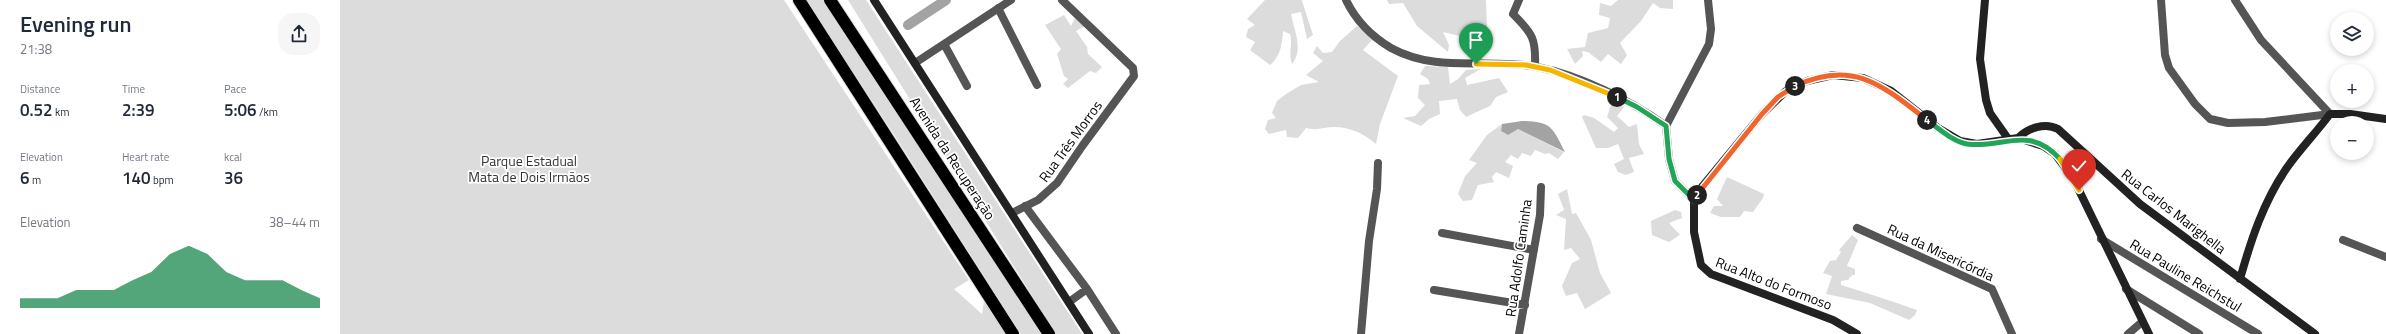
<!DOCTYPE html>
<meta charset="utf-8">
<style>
body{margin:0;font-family:"Titillium Web",sans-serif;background:#f6f6f7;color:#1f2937;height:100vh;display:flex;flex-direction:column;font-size:15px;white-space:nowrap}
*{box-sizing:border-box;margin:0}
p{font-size:13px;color:#747a83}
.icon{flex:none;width:22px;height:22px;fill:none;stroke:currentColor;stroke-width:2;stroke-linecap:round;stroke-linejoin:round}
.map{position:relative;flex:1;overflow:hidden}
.side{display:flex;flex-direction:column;background:#fff;width:340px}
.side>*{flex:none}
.tools{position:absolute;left:1990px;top:12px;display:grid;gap:8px}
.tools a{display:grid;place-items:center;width:44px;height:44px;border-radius:50%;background:#fff;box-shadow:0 2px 6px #0003;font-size:20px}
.pin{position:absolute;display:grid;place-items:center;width:34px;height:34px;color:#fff;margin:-41px -17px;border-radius:50% 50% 50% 0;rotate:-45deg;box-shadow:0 0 4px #0007}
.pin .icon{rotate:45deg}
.km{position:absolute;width:20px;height:20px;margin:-10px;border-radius:50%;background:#222;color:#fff;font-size:11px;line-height:20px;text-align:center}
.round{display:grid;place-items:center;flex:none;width:42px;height:42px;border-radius:16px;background:#f6f6f7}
.head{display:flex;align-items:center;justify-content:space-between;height:68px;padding:0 20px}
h1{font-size:22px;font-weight:600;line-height:30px}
.stats{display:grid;grid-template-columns:repeat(3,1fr);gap:6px;height:68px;padding:4px 20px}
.stats div{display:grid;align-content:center}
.stats b{font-size:17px;font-weight:600}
.stats small{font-size:11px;font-weight:400}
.stats p{font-size:11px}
.chart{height:112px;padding:8px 20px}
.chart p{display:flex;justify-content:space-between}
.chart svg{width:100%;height:72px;margin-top:4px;fill:#0b8043;opacity:.7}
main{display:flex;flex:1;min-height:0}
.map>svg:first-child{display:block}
.green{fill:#dcdcdc}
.water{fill:#a3a3a3}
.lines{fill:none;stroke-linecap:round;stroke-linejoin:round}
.canal{stroke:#a3a3a3;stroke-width:10}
.highway-casing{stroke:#dbdbdb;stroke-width:14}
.street{stroke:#555;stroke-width:8}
.secondary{stroke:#222;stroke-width:8}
.highway{stroke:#000;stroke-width:12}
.split-1-casing{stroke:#fff;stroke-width:8}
.split-2-casing{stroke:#fff;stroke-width:8}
.split-3-casing{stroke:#fff;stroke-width:8}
.split-4-casing{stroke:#fff;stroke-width:8}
.split-5-casing{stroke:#fff;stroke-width:8}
.split-6-casing{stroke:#fff;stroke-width:8}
.split-1{stroke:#f5b400;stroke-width:5}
.split-2{stroke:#22a559;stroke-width:5}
.split-3{stroke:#f0652b;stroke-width:5}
.split-4{stroke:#f0652b;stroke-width:5}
.split-5{stroke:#22a559;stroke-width:5}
.split-6{stroke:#f5b400;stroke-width:5}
.labels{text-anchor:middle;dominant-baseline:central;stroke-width:3.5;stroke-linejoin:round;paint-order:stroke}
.street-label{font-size:14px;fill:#000;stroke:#fff}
.park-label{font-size:14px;fill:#333;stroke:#fff}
</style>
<main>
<section class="side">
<div class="head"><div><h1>Evening run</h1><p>21:38</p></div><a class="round"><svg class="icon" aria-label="share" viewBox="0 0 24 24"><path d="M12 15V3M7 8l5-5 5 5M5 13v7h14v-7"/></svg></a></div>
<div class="stats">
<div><p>Distance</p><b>0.52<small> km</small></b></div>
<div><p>Time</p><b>2:39</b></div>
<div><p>Pace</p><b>5:06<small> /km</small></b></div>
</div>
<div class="stats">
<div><p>Elevation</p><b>6<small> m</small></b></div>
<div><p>Heart rate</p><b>140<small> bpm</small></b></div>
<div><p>kcal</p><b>36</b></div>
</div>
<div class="chart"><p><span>Elevation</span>38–44 m</p>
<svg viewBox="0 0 160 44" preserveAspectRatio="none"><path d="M0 44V38L10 38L20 38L30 33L40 33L50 33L60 27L70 22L80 11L90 6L100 11L110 22L120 27L130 27L140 27L150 33L160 38V44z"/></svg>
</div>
</section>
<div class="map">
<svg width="2046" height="334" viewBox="0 0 2046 334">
<rect width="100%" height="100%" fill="#fff"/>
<path class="green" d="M0 0H444L629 280 614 289 642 314 644 301 666 334H0Z
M466 0H486L702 334H681L553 133Z
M508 0H526L742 334H716Z
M925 0H962L963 4 973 35 967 39 961 12 951 14C954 31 964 49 952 64 948 51 953 45 950 34L943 31C942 44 941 56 930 65L910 50 915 42 906 37 908 29 915 25 907 19Z
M1047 0H1146L1147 27 1124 37 1103 32 1109 45 1108 52 1077 26 1063 3 1049 4Z
M1278 0H1333V9L1320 8 1313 3 1301 21 1280 43 1287 55 1281 64 1268 54 1261 62 1248 52 1242 51 1243 56 1235 64 1227 49 1245 47 1248 33 1268 28 1270 18 1259 15 1260 3 1271 6Z
M724 15 731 26 735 18 745 26 736 31 747 47 748 54 762 67 756 73 750 71 728 88 723 84 728 79 724 76 717 54 721 49 705 25Z
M1017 26 1033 39 1023 50 1058 76 1040 124 1036 144C1022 132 1004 124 984 128 977 129 974 130 966 128L958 138 947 137 946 130 929 134 925 129 928 120 936 118 932 113 937 101 946 94 961 85 979 82 966 75 983 61 973 53 977 46 983 53 992 52 1000 41Z
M1085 66 1108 67 1110 84 1118 79 1126 70 1141 69 1125 78 1127 85 1159 78 1168 92 1156 97 1150 106 1126 117 1120 110 1117 99 1099 101 1100 114 1089 119 1081 126 1063 118 1075 116 1085 105 1078 98 1079 85 1090 84 1088 79 1080 74Z
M1272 102 1284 107 1277 116 1289 127 1297 124 1299 144 1304 154 1289 158 1294 172 1286 175 1278 172 1274 164 1284 159 1278 144 1268 148H1256L1242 117 1244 115 1254 118 1274 132 1278 128 1267 117Z
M1162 124 1161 131 1168 134 1178 129 1224 152 1218 159 1209 153 1205 154 1195 150 1191 156 1182 153 1178 159 1171 155 1165 162 1173 166 1169 178 1156 172 1152 177 1154 182 1138 185 1132 200 1123 201 1118 194 1125 176 1137 163 1129 160 1147 135Z
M1387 177 1424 194 1423 198 1413 212 1404 211 1400 217H1381L1370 213 1374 206H1383L1377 199Z
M1227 189 1232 214 1236 213 1251 240 1260 273 1271 293 1245 309 1237 293 1226 296 1222 286 1232 263 1240 259 1231 248 1224 250 1226 219 1216 215 1224 210 1218 194Z
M1335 210 1341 212 1342 218 1329 223 1340 235 1329 242 1312 235 1311 221Z
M1512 235 1518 240 1507 266 1515 269V275H1512L1508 280 1501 281V285C1527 293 1552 301 1577 310L1575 315 1569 320 1530 303 1486 294 1492 276 1483 273 1490 261 1496 260 1501 252 1499 250Z"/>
<path class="water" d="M1182 121C1211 122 1212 126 1225 152L1178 129 1168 135 1161 131 1162 124Z"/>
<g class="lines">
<path class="canal" d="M568 25 606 0"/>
<g class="highway-casing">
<path id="highway" d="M459 0 673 334
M490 0 709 334"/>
</g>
<path class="street" d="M1006 0C1016 21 1031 36 1051 48 1099 74 1147 57 1197 67 1239 75 1292 101 1326 126
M1179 0 1173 14C1193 34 1196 39 1195 66
M1821 0 1825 55 1829 68 1855 104 1870 119 1888 123 1925 122 1990 114
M1895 0 1921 40 1990 114
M658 8 697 85
M604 44 627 86
M575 63 671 0
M1354 200 1335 181 1329 159 1326 126 1369 44 1371 29 1368 0
M685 206 747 289 776 334
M672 213 698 200 717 183 743 145 794 76 793 68 722 0
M1517 228 1652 289 1672 334
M1102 233 1194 250
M1761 239 1918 334
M2003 240 2046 257
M1786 289 1859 334
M1094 290 1185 305
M729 302 747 289
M1021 334 1029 241 1037 189 1038 163
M1179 334 1200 215 1201 187
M1788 334 1802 322"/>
<path class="secondary" d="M534 0 749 334
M1645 0 1640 59 1646 100 1650 113 1669 140
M1678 138C1688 128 1705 122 1718 129L1800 204 1975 334
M1900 279C1911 240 1923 203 1946 169 1959 150 1976 133 1990 114H2010L2046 119
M1517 334 1493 320 1371 274 1361 265 1354 232V200L1361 188 1422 114 1446 91 1467 81 1493 75 1523 78 1551 91 1598 128 1620 141 1637 144 1678 138 1703 146 1715 154 1733 178 1809 334"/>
<use href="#highway" class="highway"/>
</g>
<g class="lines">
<g class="split-1-casing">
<path id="split-1" d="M1136 64 1186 65 1210 70 1277 97"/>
</g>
<g class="split-2-casing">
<path id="split-2" d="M1277 97 1297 107 1326 126 1329 159 1335 181 1354 200 1357 195"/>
</g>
<g class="split-3-casing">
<path id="split-3" d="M1357 195 1422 114 1438 97 1455 86"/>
</g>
<g class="split-4-casing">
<path id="split-4" d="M1455 86C1513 59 1542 85 1587 120"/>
</g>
<g class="split-5-casing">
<path id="split-5" d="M1587 120C1598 128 1612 141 1627 144 1663 149 1688 124 1720 159"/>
</g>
<g class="split-6-casing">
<path id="split-6" d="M1720 159 1739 190"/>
</g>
<use href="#split-1" class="split-1"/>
<use href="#split-2" class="split-2"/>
<use href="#split-3" class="split-3"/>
<use href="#split-4" class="split-4"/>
<use href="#split-5" class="split-5"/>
<use href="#split-6" class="split-6"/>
</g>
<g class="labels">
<g class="street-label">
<text transform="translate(730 141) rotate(-54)">Rua Três Morros</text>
<text transform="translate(613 158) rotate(57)">Avenida da Recuperação</text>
<text transform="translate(1834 211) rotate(38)">Rua Carlos Marighella</text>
<text transform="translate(1601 252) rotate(25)">Rua da Misericórdia</text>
<text transform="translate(1178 258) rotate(-82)">Rua Adolfo Caminha</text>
<text transform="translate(1846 275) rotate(31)">Rua Pauline Reichstul</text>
<text transform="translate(1434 283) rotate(21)">Rua Alto do Formoso</text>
</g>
<g class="park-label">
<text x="189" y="160">Parque Estadual<tspan x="189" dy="16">Mata de Dois Irmãos</tspan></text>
</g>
</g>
</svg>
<div class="tools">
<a><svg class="icon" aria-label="layers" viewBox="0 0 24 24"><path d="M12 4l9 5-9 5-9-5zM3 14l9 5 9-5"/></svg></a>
<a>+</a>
<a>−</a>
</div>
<div class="pin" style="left:1136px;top:64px;background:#1e9e55"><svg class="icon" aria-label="arrive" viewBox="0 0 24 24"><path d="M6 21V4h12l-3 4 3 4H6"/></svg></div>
<div class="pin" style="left:1739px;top:190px;background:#d93025"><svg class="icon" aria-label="check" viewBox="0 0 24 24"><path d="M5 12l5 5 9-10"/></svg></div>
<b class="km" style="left:1277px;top:97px">1</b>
<b class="km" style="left:1357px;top:195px">2</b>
<b class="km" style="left:1455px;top:86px">3</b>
<b class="km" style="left:1587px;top:120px">4</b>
</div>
</main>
